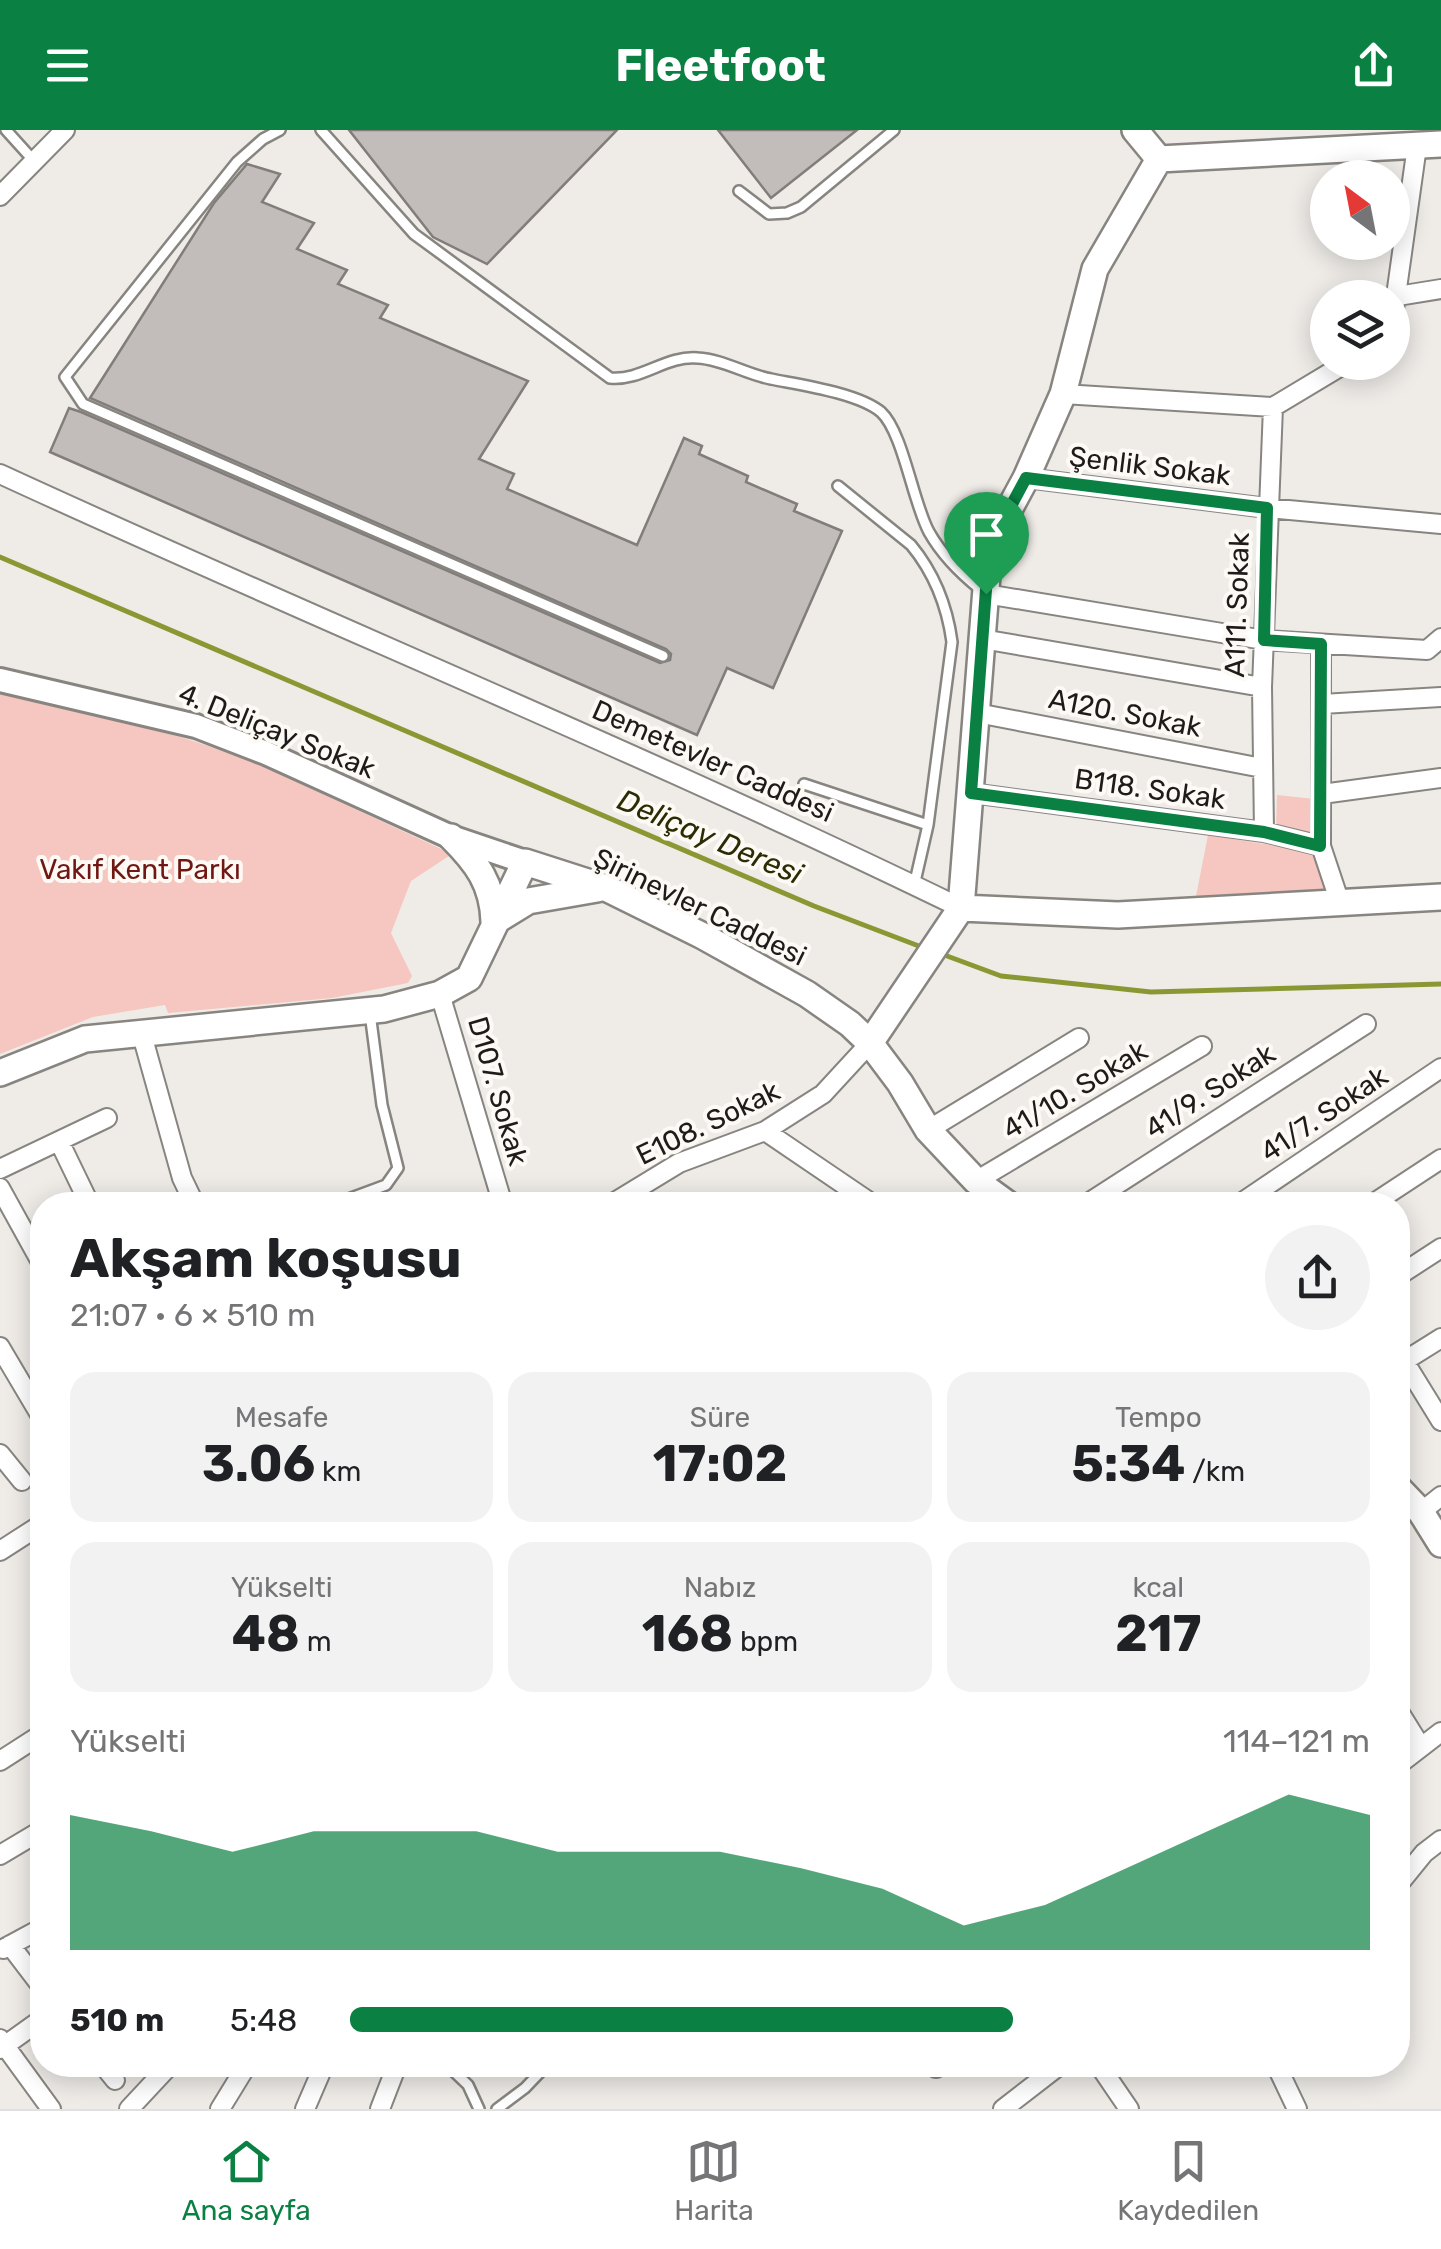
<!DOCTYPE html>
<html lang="tr">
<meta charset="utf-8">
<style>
body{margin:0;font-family:Rubik,sans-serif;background:#f2f2f2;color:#202124;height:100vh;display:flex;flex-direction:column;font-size:38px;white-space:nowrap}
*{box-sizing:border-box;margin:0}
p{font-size:32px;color:#757577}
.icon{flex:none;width:55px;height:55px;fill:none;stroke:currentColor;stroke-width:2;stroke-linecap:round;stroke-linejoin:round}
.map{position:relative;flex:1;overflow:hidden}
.details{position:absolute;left:30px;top:1062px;width:1380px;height:885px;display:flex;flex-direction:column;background:#fff;border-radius:40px;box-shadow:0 5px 25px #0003}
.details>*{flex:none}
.needle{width:65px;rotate:328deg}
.buttons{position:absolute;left:1310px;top:30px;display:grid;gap:20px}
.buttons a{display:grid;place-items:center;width:100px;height:100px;border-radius:50%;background:#fff;box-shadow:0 5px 25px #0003;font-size:50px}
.pin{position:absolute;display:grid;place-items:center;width:85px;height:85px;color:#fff;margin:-102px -42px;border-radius:50% 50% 50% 0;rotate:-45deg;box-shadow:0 0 10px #0007}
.pin .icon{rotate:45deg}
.round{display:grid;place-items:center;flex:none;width:105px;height:105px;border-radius:52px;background:#f2f2f2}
.overview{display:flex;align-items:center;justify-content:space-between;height:170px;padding:0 40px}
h1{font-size:55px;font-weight:700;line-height:75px}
.figures{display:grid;grid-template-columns:repeat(3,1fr);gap:15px;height:170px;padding:10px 40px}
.figures div{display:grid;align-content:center;border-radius:25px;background:#f2f2f2;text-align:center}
.figures b{font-size:50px;font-weight:700}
.figures small{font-size:28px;font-weight:400}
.figures p{font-size:28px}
.chart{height:280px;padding:20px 40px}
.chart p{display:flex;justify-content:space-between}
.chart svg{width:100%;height:180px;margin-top:10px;fill:#0b8043;opacity:.7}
ul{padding:0 40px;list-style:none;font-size:32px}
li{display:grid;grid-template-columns:160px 120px 1fr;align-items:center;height:75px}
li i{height:25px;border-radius:12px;background:#0b8043}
header{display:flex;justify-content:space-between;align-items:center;height:130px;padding:0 40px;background:#0b8043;color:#fff;font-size:45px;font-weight:700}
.tab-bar{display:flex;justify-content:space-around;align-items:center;height:140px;border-top:2px solid #e0e0e0;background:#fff;font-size:28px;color:#757577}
.tab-bar a{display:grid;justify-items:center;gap:5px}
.tab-bar .on{color:#0b8043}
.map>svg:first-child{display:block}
.green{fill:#f6c7c0}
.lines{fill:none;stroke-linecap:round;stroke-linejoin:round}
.stream{stroke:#8a9834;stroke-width:5}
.building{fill:#c2bdba;stroke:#817d7a;stroke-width:2.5}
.service-casing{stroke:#888581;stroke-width:14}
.minor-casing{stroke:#888581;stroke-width:22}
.tertiary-casing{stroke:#888581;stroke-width:28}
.secondary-casing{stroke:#888581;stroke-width:30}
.service{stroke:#fff;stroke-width:9}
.minor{stroke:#fff;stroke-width:18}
.tertiary{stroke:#fff;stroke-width:22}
.secondary{stroke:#fff;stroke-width:25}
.route-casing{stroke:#fff;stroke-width:20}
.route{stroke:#0b8043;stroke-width:12}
.labels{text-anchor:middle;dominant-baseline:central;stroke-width:8;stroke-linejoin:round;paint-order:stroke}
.street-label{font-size:28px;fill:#1d1c1a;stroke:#fdf9f5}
.park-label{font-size:28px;fill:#701713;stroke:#fdf9f5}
.water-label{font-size:30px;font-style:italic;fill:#282d03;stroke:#fdf9f5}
</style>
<header><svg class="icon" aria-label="menu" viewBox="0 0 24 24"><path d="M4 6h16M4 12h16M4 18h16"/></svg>Fleetfoot<svg class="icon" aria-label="share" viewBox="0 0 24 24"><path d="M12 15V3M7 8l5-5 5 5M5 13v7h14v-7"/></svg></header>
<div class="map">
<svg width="1441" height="1979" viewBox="0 0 1441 1979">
<rect width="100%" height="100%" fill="#efece8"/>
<path class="green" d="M0 564 174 605 243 627 452 724 411 751 391 803 412 846 408 853 332 868 168 883 165 875 93 887 0 924Z
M1277 665 1315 669 1311 704 1276 701Z
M1208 705 1320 723 1329 763 1195 771Z"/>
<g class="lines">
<path class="stream" d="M0 427 814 776 924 818
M939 823 1001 846 1151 862 1441 854"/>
</g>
<path class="building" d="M349 0H617L487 134 433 107Z
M718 0H857L771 68Z
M247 34 280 44 262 72 314 93 297 119 347 140 338 154 388 175 380 188 528 251 479 329 514 344 507 359 637 415 684 308 702 316 699 324 748 346 746 352 797 374 794 381 842 401 773 558 727 538 697 605 50 322 69 278 81 282 660 533 670 530 671 524 666 519 90 268 214 73Z"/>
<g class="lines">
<g class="service-casing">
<path id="service" d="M6 0 34 31
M280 0 263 9 237 32 65 247 83 274 663 526
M321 0 414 104 610 248C642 251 666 225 698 228 722 229 748 245 771 249 801 255 858 263 881 282 903 302 913 373 929 402 942 425 960 443 980 459
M739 61 769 84 787 83 801 77 894 0
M838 356 911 415C935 444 947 475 952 512L928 695 914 756
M804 654 928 695
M332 1075 386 1055 398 1038 382 975 370 883
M447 1935 468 1955 479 1979
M497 1979 525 1958 547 1935"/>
</g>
<g class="minor-casing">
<path id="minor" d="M0 66 65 0
M1398 166 1441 159
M1392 194 1417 16
M1063 264 1273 277
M0 344C319 491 645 624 961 778
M1026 348 1267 378 1441 394
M986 464 1264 510 1427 520 1441 508
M982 509 1262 557
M1321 514V716L1340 773
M1322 574 1441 567
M977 583 1262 638
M971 663 1264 702 1321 716
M1322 664 1441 648
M1264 702 1262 557 1273 277 1348 232
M440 864 503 1075
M142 905 182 1048 195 1075
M928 1000 1079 908
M765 1001 874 1075
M59 1011 90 1075
M0 1039 107 988
M976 1051 1202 916
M0 1058 42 1134
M610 1075 679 1033 765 1001 823 964 870 913
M1085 1075 1366 894
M1238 1075 1441 938
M1371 1075 1441 1029
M1398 1146 1441 1118
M0 1217 42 1288
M1404 1231 1441 1291
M1398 1235 1441 1208
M0 1324 22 1351
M1421 1382 1441 1366
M0 1421 42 1394
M1398 1580 1421 1617
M0 1631 42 1604
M1398 1635 1441 1602
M0 1725 42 1700
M1398 1755 1424 1723 1441 1710
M10 1815 42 1857
M3 1819 42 1798
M0 1909 51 1979
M0 1919 42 1889
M103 1935 115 1950
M1099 1935 1129 1979
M1276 1935 1297 1979
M936 1938 939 1935
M129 1979 170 1935
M220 1979 247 1935
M305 1979 324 1935
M380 1979 397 1935
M1003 1979 1060 1935"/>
</g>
<g class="tertiary-casing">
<path id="tertiary" d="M0 550 196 596 266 623 451 707 525 732"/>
</g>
<g class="secondary-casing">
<path id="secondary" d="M1135 0 1159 29 1441 14
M451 707C477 733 493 754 494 792
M961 778 1118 785 1441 767
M494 792 528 771 597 759
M870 913 961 778 987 446 1005 387 1026 348 1063 264 1095 139 1159 29
M0 943 85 909 384 879 440 864 469 848 525 732 606 758 701 805 807 864 850 894 870 913 900 953 928 1000 976 1051 1009 1075
M1398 1358 1421 1382 1441 1414"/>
</g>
<use href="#service" class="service"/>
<use href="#minor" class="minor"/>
<use href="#tertiary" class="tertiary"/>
<use href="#secondary" class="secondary"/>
</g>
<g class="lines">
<g class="route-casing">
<path id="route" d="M1026 348 1267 378 1264 510 1321 514 1320 716 1264 702 971 663 987 446 1005 387Z"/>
</g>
<use href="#route" class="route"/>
</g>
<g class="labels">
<g class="street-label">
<text transform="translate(1150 336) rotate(7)">Şenlik Sokak</text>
<text transform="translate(1237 475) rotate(-88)">A111. Sokak</text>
<text transform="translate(1125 583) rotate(11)">A120. Sokak</text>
<text transform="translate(277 601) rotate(22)">4. Deliçay Sokak</text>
<text transform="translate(713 631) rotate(24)">Demetevler Caddesi</text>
<text transform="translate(1150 659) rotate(8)">B118. Sokak</text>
<text transform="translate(700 777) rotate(26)">Şirinevler Caddesi</text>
<text transform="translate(1075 960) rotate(-31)">41/10. Sokak</text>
<text transform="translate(498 961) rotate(74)">D107. Sokak</text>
<text transform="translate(1210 961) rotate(-33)">41/9. Sokak</text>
<text transform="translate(1324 984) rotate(-34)">41/7. Sokak</text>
<text transform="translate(708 993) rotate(-26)">E108. Sokak</text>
</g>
<g class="park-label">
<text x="140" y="739">Vakıf Kent Parkı</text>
</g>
<g class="water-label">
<text transform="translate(710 707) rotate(23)">Deliçay Deresi</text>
</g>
</g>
</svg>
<div class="buttons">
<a><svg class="needle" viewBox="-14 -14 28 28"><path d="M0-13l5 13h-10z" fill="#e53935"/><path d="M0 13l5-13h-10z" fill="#757577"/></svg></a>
<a><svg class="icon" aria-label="layers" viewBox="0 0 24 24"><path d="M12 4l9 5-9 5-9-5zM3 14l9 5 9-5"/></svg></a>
</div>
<div class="pin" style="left:986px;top:464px;background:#1e9e55"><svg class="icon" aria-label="arrive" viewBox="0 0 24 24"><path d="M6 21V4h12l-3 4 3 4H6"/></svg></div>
<section class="details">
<div class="overview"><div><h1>Akşam koşusu</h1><p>21:07 · 6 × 510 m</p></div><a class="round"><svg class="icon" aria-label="share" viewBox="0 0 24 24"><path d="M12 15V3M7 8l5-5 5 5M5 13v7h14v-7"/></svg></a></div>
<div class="figures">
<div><p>Mesafe</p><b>3.06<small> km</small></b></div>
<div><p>Süre</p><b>17:02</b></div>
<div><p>Tempo</p><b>5:34<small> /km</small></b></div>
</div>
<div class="figures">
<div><p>Yükselti</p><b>48<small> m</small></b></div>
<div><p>Nabız</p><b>168<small> bpm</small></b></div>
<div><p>kcal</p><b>217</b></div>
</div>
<div class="chart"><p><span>Yükselti</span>114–121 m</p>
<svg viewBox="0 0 160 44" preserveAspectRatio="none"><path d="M0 44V11L10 15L20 20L30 15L40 15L50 15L60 20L70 20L80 20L90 24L100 29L110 38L120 33L130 24L140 15L150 6L160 11V44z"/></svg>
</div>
<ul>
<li><b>510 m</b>5:48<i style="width:65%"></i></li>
</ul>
</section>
</div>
<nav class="tab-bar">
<a class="on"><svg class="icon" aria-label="home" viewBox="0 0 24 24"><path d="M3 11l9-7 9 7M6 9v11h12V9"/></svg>Ana sayfa</a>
<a><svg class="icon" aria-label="map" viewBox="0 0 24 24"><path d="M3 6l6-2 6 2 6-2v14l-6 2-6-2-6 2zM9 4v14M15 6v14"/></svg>Harita</a>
<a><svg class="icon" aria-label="saved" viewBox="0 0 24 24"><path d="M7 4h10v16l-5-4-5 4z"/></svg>Kaydedilen</a>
</nav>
